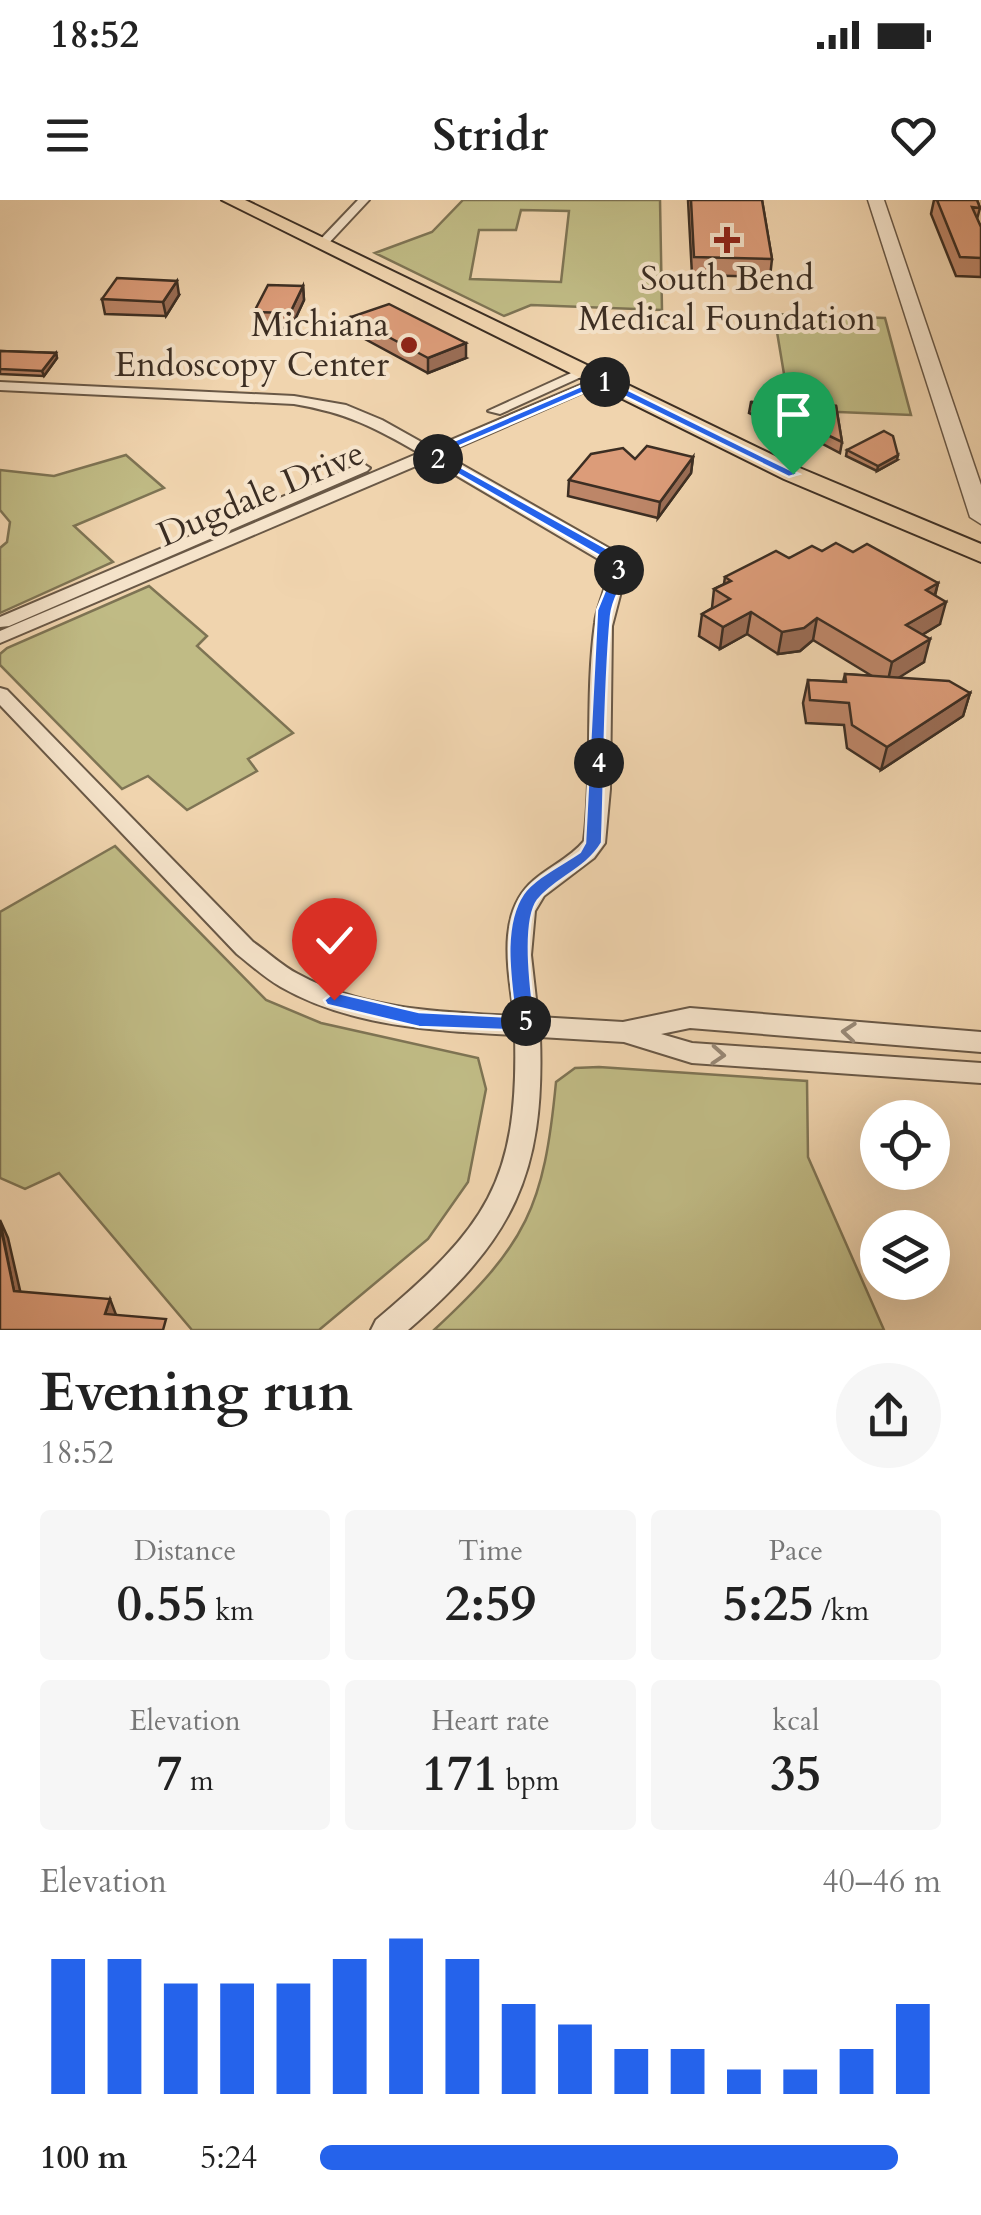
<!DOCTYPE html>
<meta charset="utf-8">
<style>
body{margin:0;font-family:Cardo,serif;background:#f6f6f6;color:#222;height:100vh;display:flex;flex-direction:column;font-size:38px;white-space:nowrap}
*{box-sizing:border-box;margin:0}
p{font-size:32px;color:#767676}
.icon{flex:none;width:55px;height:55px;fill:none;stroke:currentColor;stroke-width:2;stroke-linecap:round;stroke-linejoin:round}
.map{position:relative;height:1130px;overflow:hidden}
.panel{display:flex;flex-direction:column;background:#fff;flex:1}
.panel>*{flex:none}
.fabs{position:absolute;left:860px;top:900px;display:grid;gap:20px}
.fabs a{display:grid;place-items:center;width:90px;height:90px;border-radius:50%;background:#fff;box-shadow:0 10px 40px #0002;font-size:50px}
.pin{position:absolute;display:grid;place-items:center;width:85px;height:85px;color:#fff;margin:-102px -42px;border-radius:50% 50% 50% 0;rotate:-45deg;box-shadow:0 0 10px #0007}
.pin .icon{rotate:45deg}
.km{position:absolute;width:50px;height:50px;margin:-25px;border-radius:50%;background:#222;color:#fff;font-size:28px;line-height:50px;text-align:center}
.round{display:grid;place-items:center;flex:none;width:105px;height:105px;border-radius:52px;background:#f6f6f6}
.headline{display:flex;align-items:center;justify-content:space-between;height:170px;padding:0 40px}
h1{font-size:55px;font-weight:700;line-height:75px}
.stats{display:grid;grid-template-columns:repeat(3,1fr);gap:15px;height:170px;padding:10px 40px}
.stats div{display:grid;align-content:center;border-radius:10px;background:#f6f6f6;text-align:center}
.stats b{font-size:50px;font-weight:700}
.stats small{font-size:28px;font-weight:400}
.stats p{font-size:28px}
.chart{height:280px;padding:20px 40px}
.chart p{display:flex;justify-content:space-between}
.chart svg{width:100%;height:180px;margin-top:10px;stroke:#2563eb;stroke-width:6}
ul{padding:0 40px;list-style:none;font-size:32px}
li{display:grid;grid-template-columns:160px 120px 1fr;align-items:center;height:75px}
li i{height:25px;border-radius:12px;background:#2563eb}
.status{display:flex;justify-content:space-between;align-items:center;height:70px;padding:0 50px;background:#fff;direction:ltr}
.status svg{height:28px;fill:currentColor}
header{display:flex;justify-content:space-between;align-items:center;height:130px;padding:0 40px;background:#fff;font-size:45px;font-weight:700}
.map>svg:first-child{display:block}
.green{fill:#c0bb85;stroke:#7e7454;stroke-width:2.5;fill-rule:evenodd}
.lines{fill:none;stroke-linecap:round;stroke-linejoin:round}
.minor-casing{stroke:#695846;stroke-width:4}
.tertiary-casing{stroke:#695846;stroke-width:3}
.primary-casing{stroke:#3c2e23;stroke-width:4}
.minor{fill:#f5e3ca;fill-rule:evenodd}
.tertiary{fill:#f5e3ca;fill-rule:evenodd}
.primary{fill:#f0d4ae;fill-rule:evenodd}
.wall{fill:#bd8668;stroke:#3c2e23;stroke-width:2.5}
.shaded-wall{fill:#9a6d55;stroke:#3c2e23;stroke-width:2.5}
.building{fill:#dc9c79;stroke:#3c2e23;stroke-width:2.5}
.oneway{stroke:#988876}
.route{fill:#2563eb;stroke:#fff;stroke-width:2.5}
.poi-dot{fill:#8f2418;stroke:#f5e3ca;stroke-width:4}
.labels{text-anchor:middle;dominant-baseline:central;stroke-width:8;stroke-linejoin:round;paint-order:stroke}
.far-poi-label{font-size:35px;fill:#3c2e23;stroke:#f5e3ca}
.far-street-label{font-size:35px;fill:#3c2e23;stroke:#f5e3ca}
</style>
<div class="status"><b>18:52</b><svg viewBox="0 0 49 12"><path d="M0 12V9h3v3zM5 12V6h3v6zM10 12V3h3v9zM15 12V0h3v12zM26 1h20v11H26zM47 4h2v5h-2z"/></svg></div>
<header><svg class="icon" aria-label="menu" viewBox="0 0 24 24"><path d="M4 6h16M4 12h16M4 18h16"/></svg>Stridr<svg class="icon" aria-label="heart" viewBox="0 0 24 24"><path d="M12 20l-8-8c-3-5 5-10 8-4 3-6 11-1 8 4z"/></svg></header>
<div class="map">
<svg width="981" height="1130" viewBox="0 0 981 1130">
<rect width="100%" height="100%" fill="#f0d4ae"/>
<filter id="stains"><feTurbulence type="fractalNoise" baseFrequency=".002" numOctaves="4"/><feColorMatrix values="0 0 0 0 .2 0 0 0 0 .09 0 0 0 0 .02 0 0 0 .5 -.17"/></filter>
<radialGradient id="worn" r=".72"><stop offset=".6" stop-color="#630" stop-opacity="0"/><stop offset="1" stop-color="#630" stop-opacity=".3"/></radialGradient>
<path class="green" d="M463 0H660L662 110 531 105 504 116 375 53 432 32ZM521 10 569 11 561 82 470 79 479 30H516Z
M774 114 885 118 911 215 790 210Z
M126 255 164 288 74 326 113 362 0 413V348L7 342 10 322 0 310V270L54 276Z
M149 386 207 436 197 446 293 533 248 559 257 571 187 610 148 576 122 589 0 465V454L7 448Z
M115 646 266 800 321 823 478 858 486 889 468 982 428 1039 319 1130H192L59 973 25 989 0 978V712Z
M599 867 807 881 808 957 884 1130H434C527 1044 544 1007 556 882L575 868Z"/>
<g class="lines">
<g class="minor-casing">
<path id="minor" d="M358 0H369L326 46H318V42Z
M580 169 592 172 500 214 488 211Z
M597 178 609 181 443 254 614 351 622 363 624 380 612 426 610 589 605 643 594 658 544 696 535 711 531 755 538 817 623 822 690 808 981 832V852L690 828 661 834 692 843 981 863V883L692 863 624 842 540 837C545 976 512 1040 408 1130H371L376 1120C485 1028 519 983 515 835 436 831 351 827 281 787 265 778 251 765 237 754L0 505V488L7 490 253 742C268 752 282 766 298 774 363 810 442 812 514 816 509 772 495 713 534 680 550 666 570 658 584 641 593 569 585 495 595 423 597 402 611 385 605 363L430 260 0 443V431L419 253C374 227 347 213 294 204L0 190V182L294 196 346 205 382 220 432 248Z
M362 263 370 268 367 271 9 426 0 427V417Z"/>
</g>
<g class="tertiary-casing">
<path id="tertiary" d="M868 0H884L981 285V324L970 317Z"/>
</g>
<g class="primary-casing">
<path id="primary" d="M222 0H245L802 269 981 344V362L784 279Z"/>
</g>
<use href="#minor" class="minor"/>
<use href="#tertiary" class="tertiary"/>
<use href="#primary" class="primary"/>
</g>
<path class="wall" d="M688 0H762L772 59 770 77 692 75Z
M934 0H977L980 8 977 19 981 27V77L956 76 931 14Z
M303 86 304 100 291 128 256 127 254 112Z
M179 95 166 116 105 114 102 99Z
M351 117 466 158 428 173 352 132Z
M0 151 56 153 57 158 44 176 0 174Z
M751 202 836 206 842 242 840 253 813 239 809 241 749 213Z
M847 250 897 260 877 271 846 256Z
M693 257 691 273 658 318 568 296 569 280 635 259Z
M822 351 853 352 938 383 935 396 940 424 922 435 924 462 898 477 970 493 963 516 881 570 847 548 844 525 806 523 803 503 808 480 843 482 845 474 872 476 813 440 800 451 778 454 747 434 720 449 699 436 702 414 712 408 714 389 724 384 725 377 789 358Z"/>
<path class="shaded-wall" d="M177 81 179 95 166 116 163 102Z
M303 86 304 100 291 128 290 113Z
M466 143V158L428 173V158Z
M56 153 57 158 44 176 42 171Z
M815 229 813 239 809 241 811 231Z
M898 255 897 260 877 271 878 266Z
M693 257 691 273 658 318 660 302Z
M938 383 932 405 926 390Z
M946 402 940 424 900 448 906 425Z
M751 412 747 434 720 449 723 427Z
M817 418 813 440 800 451 778 454 782 432Z
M930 439 924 462 887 485 892 462Z
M970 493 963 516 881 570 887 547Z
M0 1020 8 1038 25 1112 14 1091Z
M110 1099 118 1120 105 1114Z"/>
<path class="building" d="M691 0H762L772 59 694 57Z
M937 0H977L980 8 972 7 981 27V58L960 57Z
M117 78 177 81 163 102 102 99Z
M268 85 303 86 290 113 254 112Z
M389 104 466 143 428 158 351 117Z
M0 151 56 153 42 171 0 169Z
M751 202 836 206 842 242 815 229 811 231Z
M884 231 893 236 898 255 878 266 847 250Z
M647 246 693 257 660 302 569 280 591 254 623 248 635 259Z
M836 343 853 352 867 344 938 383 926 390 946 402 906 425 930 439 892 462 817 418 804 428 782 432 751 412 723 427 702 414 730 399 714 389 731 381 725 377 776 351 789 358 812 346 822 351Z
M845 474 949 481 970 493 887 547 852 525 849 503 810 500 808 480 846 482Z
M0 1024 14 1091 110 1099 105 1114 166 1119 163 1130H0Z"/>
<defs><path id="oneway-chevron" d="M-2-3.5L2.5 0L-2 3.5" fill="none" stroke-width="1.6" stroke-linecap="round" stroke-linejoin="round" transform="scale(2.5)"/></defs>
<g class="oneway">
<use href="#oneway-chevron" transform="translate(849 832) rotate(-175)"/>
<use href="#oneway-chevron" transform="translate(718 855) rotate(4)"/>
</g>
<path class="route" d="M602 177 799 274 789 277 601 185 439 255 613 352C637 380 614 386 611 416 604 491 605 567 602 643 586 670 557 677 538 700 521 723 532 799 536 826L533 831 419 827 327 805 324 800 334 792 419 812 515 817C511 781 501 727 523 694 535 677 563 664 580 652L585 643 597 410 612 373 603 358 423 254Z"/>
<g class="poi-dot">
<path d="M722 25h10v10h10v10h-10v10h-10v-10h-10v-10h10z"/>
<circle cx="409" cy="145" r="10"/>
</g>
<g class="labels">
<g class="far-poi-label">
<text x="727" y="79">South Bend<tspan x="727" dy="40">Medical Foundation</tspan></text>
<text x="389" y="125" text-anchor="end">Michiana<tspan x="389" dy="40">Endoscopy Center</tspan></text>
</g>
<g class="far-street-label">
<text transform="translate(261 294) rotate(-23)">Dugdale Drive</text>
</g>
</g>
<rect width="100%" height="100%" filter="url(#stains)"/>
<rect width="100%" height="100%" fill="url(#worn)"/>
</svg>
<div class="fabs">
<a><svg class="icon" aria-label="locate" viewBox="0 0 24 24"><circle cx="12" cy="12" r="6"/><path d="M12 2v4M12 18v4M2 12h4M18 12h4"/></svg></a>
<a><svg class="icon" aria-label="layers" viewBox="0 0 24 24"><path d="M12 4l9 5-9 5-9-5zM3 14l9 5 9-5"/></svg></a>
</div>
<div class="pin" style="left:793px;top:274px;background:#1e9e55"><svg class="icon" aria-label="arrive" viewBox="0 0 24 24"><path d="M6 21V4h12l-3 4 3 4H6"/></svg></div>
<div class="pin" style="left:334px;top:800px;background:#d93025"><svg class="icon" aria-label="check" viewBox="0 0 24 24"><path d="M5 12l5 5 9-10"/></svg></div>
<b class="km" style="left:605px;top:182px">1</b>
<b class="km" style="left:438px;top:259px">2</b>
<b class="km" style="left:619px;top:370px">3</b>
<b class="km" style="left:599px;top:563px">4</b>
<b class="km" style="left:526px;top:821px">5</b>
</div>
<section class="panel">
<div class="headline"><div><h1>Evening run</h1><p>18:52</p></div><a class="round"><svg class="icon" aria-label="share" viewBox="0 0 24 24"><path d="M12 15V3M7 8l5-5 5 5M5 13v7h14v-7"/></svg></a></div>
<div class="stats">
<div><p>Distance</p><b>0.55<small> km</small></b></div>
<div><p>Time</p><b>2:59</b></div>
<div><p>Pace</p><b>5:25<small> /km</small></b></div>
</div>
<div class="stats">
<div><p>Elevation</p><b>7<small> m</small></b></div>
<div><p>Heart rate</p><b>171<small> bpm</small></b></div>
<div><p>kcal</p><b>35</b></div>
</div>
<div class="chart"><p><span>Elevation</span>40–46 m</p>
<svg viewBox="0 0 160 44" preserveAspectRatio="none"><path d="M5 44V11M15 44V11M25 44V17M35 44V17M45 44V17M55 44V11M65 44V6M75 44V11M85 44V22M95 44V27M105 44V33M115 44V33M125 44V38M135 44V38M145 44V33M155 44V22"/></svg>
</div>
<ul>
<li><b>100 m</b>5:24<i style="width:93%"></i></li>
</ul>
</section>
